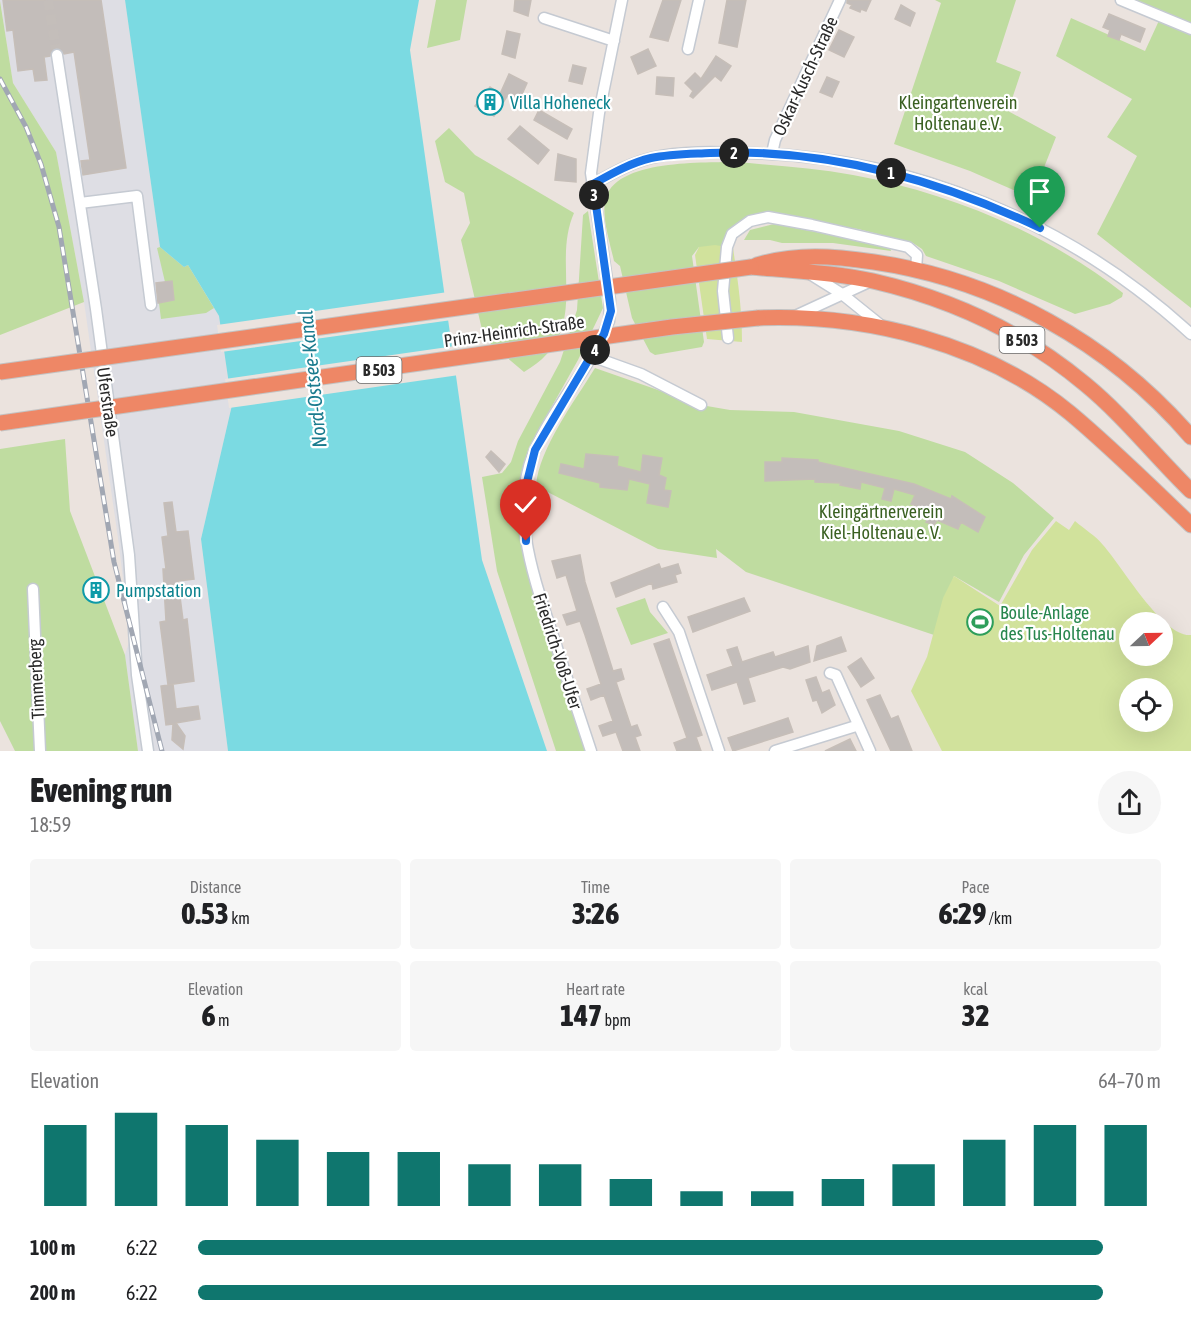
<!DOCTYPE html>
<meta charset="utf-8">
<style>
body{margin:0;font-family:"Asap Condensed",sans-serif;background:#f6f6f6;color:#202124;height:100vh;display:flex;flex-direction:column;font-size:22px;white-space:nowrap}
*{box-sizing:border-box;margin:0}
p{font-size:20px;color:#757577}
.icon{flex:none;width:33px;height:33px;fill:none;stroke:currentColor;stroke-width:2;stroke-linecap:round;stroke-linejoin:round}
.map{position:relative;height:751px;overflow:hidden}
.drawer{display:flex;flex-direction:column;background:#fff;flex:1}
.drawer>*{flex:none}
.needle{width:39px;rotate:68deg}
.controls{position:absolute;left:1119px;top:612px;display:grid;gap:12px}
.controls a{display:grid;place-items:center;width:54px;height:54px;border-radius:50%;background:#fff;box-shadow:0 6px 24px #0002;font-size:30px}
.pin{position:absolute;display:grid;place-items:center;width:51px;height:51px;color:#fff;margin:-62px -26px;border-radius:50% 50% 50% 0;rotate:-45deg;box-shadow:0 0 6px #0007}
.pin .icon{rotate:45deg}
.km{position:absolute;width:30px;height:30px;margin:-15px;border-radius:50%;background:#222;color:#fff;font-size:16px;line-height:30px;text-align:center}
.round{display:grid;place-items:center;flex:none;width:63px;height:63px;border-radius:32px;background:#f6f6f6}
.head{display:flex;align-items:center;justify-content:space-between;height:102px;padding:0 30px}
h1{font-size:33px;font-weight:800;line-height:45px}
.metrics{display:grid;grid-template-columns:repeat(3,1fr);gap:9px;height:102px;padding:6px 30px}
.metrics div{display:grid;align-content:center;border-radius:6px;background:#f6f6f6;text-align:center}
.metrics b{font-size:30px;font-weight:800}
.metrics small{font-size:16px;font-weight:400}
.metrics p{font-size:16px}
.chart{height:168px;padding:12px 30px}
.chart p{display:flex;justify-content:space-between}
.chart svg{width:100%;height:108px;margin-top:6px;stroke:#0f766e;stroke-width:6}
ul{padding:0 30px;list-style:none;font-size:20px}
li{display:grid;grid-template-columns:96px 72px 1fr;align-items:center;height:45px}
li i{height:15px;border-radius:8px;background:#0f766e}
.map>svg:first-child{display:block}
.industrial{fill:#dedee4}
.green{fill:#bfdca0}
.pitch{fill:#d1e29c;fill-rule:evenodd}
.water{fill:#7bdae2}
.pier{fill:#ebe3de}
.building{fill:#c3bdba;stroke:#c6beb8;stroke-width:1.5}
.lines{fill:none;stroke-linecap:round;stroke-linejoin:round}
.minor-tunnel{stroke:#c4beba;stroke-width:10;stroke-dasharray:10 5;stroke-linecap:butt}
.minor-casing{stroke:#c5cad2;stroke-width:13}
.highway-casing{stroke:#c3c3c3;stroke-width:17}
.minor{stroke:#fff;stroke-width:10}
.highway{stroke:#ee8766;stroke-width:15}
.rail-casing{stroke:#a1a7b3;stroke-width:5}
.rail{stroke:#fff;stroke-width:3;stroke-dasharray:9;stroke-linecap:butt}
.highway-bridge-casing{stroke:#c3c3c3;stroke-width:17;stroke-linecap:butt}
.highway-bridge{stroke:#ee8766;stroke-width:15}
.route-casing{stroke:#fff;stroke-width:12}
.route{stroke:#1a73e8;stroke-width:8}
.labels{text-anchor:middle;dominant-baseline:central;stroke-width:4.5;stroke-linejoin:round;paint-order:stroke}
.shield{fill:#fff;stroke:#6a6a6a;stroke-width:1.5}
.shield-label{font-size:16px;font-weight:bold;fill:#2a2a2a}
.street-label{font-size:18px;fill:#2a2a2a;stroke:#fff}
.culture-label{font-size:18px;fill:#0d838f;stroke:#fff;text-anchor:start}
.park-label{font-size:18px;fill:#3a6021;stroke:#fff}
.leisure-label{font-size:18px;fill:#27864d;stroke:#fff;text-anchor:start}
.water-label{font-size:20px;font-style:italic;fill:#1b7b8e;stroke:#fff}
</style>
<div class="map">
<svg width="1191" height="751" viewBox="0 0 1191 751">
<rect width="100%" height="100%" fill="#ebe3de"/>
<path class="industrial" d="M0 0H125L160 247 188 265 219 316 232 405 201 539 228 751H138L125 655 130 639 119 545 84 302 56 152 13 83Z"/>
<path class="green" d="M436 0H467L460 40 427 48Z
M935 0H1016L996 62 1021 72 1008 111 1056 137 1032 198 970 171 894 144 941 3Z
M1133 0H1191V308L1097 234 1137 156 1107 137 1132 99 1056 56 1071 18 1145 51 1162 14Z
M0 1 13 83 56 152 84 302 0 335Z
M449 128 475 155 574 213C550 267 594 332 524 372L484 338 461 240 470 223 464 193 445 182 435 141Z
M739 162C777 166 815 168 853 175 950 193 1045 232 1123 293L1122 297 1110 304 1075 314 999 281 926 256 922 249 913 243 858 229 760 215 722 247H699L692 256 704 342 702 347 655 355 650 352 632 318 620 266 614 261C610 243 602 219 605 201 613 158 707 163 739 162Z
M588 211 603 308 578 360 529 447 521 475 518 510 521 540 532 585 585 751H556L497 571 482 477 502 473 511 462 518 441 560 362 577 310 583 215Z
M774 224 874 243 890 248 891 251 833 243H782L770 240H744L750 230Z
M160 247 184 267 188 265 214 308 206 313 161 319 159 303 174 300 172 281 165 282 157 248Z
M595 368 701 405 730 410 794 412 899 431 965 452 1013 483 1054 518 1024 555 999 602 954 576 934 635 746 572 716 549 717 558 658 549 536 486C539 448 575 401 595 368Z
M65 439 70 511 125 655 138 751H15L0 721V449Z
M645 598 650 612 668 633 631 645 616 608Z"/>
<path class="pitch" d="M715 245 733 248C738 281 742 309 742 342L707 339 695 255 699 247Z
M1056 521 1069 530 1075 521C1084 529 1096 536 1103 545 1122 566 1163 638 1191 635V751H942L911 691 927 657 943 598 954 576 1000 606 1032 550ZM1130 622H1162V656H1130ZM1130 688H1162V722H1130Z"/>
<path class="water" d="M125 0H419L410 50 482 560 547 751H228L201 539 232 405 219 316 188 265 184 267 160 247Z"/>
<path class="pier" d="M448 292 452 320 221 352 217 325Z
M455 346 459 375 229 408 225 379Z"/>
<path class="building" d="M3 0H101L126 168 83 175 81 161 90 160 74 52 64 54 56 48 52 50 50 56 44 57 47 80 35 81 33 69 18 71 13 30 7 31Z
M515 0H531L528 16 514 11Z
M663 0H681L668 41 650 37Z
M727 0H746L737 47 719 43Z
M847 0H871L866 11 861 9 860 12 850 8 852 5 847 3Z
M901 5 915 13 910 26 895 19Z
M1109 14 1145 29 1140 42 1121 34 1119 40 1108 36 1110 30 1103 27Z
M839 30 854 37 844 57 829 50Z
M507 31 520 34 515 58 502 54Z
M648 49 656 66 638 74 631 57Z
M716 56 731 66 721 81 715 76 693 98 690 96 693 91 685 83 695 73 701 79Z
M573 65 586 68 582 84 569 81Z
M509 74 527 83 519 101 508 95 494 116 475 106 490 87 500 94Z
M657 77 674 78 673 96 656 94Z
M827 77 839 82 832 97 820 92Z
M539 110 572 129 567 139 534 120Z
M520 126 549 150 538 164 508 139Z
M558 154 576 159V182L555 180Z
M172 281 174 300 158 303 156 283Z
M491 451 505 464 499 472 486 457Z
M586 454 618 457 617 466 641 472 643 455 662 458 659 475 666 478 664 490 671 491 668 507 647 503 650 484 629 479 627 490 600 487V483L559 473 561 464 584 469Z
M782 458 818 460V462L914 484 951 499 952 496 985 517 978 532 961 522 958 529 937 520 934 525 926 522 931 512 911 504 915 495 894 489 891 501 882 499 885 488 861 482 860 489 840 485 841 483 815 482V479L765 481V462H782Z
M172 502 176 532 188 531 194 579 178 581 183 620 187 619 194 681 168 685 160 622 166 621 163 569H166L162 537 168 536 164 503Z
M580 555 585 582 613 671 621 669 624 679 616 682 631 727 637 725 641 735 635 737 640 751H623L616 732 603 736 599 726 613 721 604 695 591 700 587 689 601 684 585 635 580 621 567 625 563 615 577 611 566 575 557 578 552 561Z
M659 564 661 569 678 564 681 573 675 575 677 582 653 589 652 583 616 597 611 583Z
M744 598 750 611 693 632 688 617Z
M841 637 846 651 814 661 817 646Z
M669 639 702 735 696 737 701 751H677L674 743 687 738 654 644Z
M808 646 810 662 790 669 783 667 748 678 755 701 744 704 737 682 712 690 707 675 733 666 727 650 737 647 742 662 773 652 775 657Z
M861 658 874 678 861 687 848 667Z
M816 677 822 693 829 690 835 705 822 713 817 700 813 701 806 680Z
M173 684 176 709 198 706 200 719 176 723 185 736 183 749 172 740 173 724 166 725 161 686Z
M880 695 891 719 898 716 912 751H891L867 700Z
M788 718 793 732 733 751 728 738Z
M850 739 856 751H825Z"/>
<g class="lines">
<path class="minor-tunnel" d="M48 0 57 55"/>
<g class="minor-casing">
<path id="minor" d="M1121 0 1191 29
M544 18 614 41
M688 49 699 0
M57 55 96 309 129 555 137 675 148 751
M772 153 775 140 840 0
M593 184C611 174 630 163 651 158 681 151 715 152 746 153 911 156 1070 223 1191 334
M80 203 137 196 151 305
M810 274 842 294 883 327
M793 317 871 281
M728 338 723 291 727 247 732 234 750 221 768 217 812 225 908 247 917 255 916 270
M591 356 641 374 701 405
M33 589 40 751
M663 607 679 632 719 751
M830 673 836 675 870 751
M591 751C579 715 567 679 555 642 536 583 508 514 534 452 554 406 591 368 609 321L610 300 591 173 599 113 622 0
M775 751 856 726"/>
</g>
<g class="highway-casing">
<path id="highway" d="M757 265C797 253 833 256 874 262 997 280 1110 343 1191 437
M751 267C791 271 833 272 873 281 951 299 1024 333 1085 384 1124 416 1155 456 1191 491
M758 318C867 314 985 343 1070 413 1112 448 1151 487 1191 525"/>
</g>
<use href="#minor" class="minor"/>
<use href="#highway" class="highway"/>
<g class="rail-casing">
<path id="rail" d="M0 79 26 127 41 164 59 227 114 562 162 751"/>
</g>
<use href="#rail" class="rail"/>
<g class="highway-bridge-casing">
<path id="highway-bridge" d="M0 372 751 267
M0 423 672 327 758 318"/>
</g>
<use href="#highway-bridge" class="highway-bridge"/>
</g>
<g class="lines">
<g class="route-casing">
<path id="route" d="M526 541 525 490 535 450 604 334 611 311 593 184C611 174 630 163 651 158 670 154 691 154 710 153 825 148 937 179 1040 228"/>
</g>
<use href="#route" class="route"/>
</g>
<defs>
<g id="building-ring" transform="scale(1.35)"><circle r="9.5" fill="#fff" stroke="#0f9aa8" stroke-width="1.5"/><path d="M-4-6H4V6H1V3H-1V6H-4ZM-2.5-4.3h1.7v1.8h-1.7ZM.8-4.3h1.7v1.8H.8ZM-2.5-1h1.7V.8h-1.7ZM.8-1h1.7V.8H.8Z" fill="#0f9aa8"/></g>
<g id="stadium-ring" transform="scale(1.35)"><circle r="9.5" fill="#fff" stroke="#2e9e5b" stroke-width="1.5"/><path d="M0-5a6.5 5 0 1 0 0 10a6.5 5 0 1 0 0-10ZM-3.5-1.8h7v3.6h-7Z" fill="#2e9e5b"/></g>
</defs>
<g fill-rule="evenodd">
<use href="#building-ring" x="490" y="102"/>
<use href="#building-ring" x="96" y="590"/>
<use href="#stadium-ring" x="980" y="622"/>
</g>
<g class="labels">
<g class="shield">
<rect x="999.5" y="327" width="45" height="26" rx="4.5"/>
<rect x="356.5" y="357" width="45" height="26" rx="4.5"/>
</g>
<g class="shield-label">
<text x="1022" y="340">B 503</text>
<text x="379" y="370">B 503</text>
</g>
<g class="street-label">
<text transform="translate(805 76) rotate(-65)">Oskar-Kusch-Straße</text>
<text transform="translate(514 331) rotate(-8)">Prinz-Heinrich-Straße</text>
<text transform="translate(108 402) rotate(82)">Uferstraße</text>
<text transform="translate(558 651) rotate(72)">Friedrich-Voß-Ufer</text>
<text transform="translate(36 679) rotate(-93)">Timmerberg</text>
</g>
<g class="culture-label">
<text x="510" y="102">Villa Hoheneck</text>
<text x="116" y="590">Pumpstation</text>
</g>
<g class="park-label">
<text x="958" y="102">Kleingartenverein<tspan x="958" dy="21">Holtenau e.V.</tspan></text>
<text x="881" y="511">Kleingärtnerverein<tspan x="881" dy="21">Kiel-Holtenau e. V.</tspan></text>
</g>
<g class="leisure-label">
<text x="1000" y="612">Boule-Anlage<tspan x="1000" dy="21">des Tus-Holtenau</tspan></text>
</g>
<g class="water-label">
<text transform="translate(312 379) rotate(-96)">Nord-Ostsee-Kanal</text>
</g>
</g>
</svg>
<div class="controls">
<a><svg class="needle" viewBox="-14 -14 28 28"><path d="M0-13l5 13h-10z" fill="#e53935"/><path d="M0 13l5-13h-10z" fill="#757577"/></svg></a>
<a><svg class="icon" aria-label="locate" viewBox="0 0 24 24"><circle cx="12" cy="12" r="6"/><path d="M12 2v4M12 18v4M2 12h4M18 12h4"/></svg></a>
</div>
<div class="pin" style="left:1040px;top:228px;background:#1e9e55"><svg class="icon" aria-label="arrive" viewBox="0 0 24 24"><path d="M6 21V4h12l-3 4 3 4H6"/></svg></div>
<div class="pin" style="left:526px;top:541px;background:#d93025"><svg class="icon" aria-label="check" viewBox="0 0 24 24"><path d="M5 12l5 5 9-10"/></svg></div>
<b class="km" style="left:891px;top:173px">1</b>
<b class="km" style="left:734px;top:153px">2</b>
<b class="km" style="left:594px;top:195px">3</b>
<b class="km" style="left:595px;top:350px">4</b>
</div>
<section class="drawer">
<div class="head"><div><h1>Evening run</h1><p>18:59</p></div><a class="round"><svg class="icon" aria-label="share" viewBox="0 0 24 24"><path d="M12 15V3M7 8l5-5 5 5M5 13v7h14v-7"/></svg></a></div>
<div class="metrics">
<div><p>Distance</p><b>0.53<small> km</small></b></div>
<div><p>Time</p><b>3:26</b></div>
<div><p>Pace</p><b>6:29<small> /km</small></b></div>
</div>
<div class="metrics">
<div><p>Elevation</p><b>6<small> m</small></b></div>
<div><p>Heart rate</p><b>147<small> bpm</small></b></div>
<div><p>kcal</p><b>32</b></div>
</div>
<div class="chart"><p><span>Elevation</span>64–70 m</p>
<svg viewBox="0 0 160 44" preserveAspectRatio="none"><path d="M5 44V11M15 44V6M25 44V11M35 44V17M45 44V22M55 44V22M65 44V27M75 44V27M85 44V33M95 44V38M105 44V38M115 44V33M125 44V27M135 44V17M145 44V11M155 44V11"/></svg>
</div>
<ul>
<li><b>100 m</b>6:22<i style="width:94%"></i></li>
<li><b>200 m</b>6:22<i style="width:94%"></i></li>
</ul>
</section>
